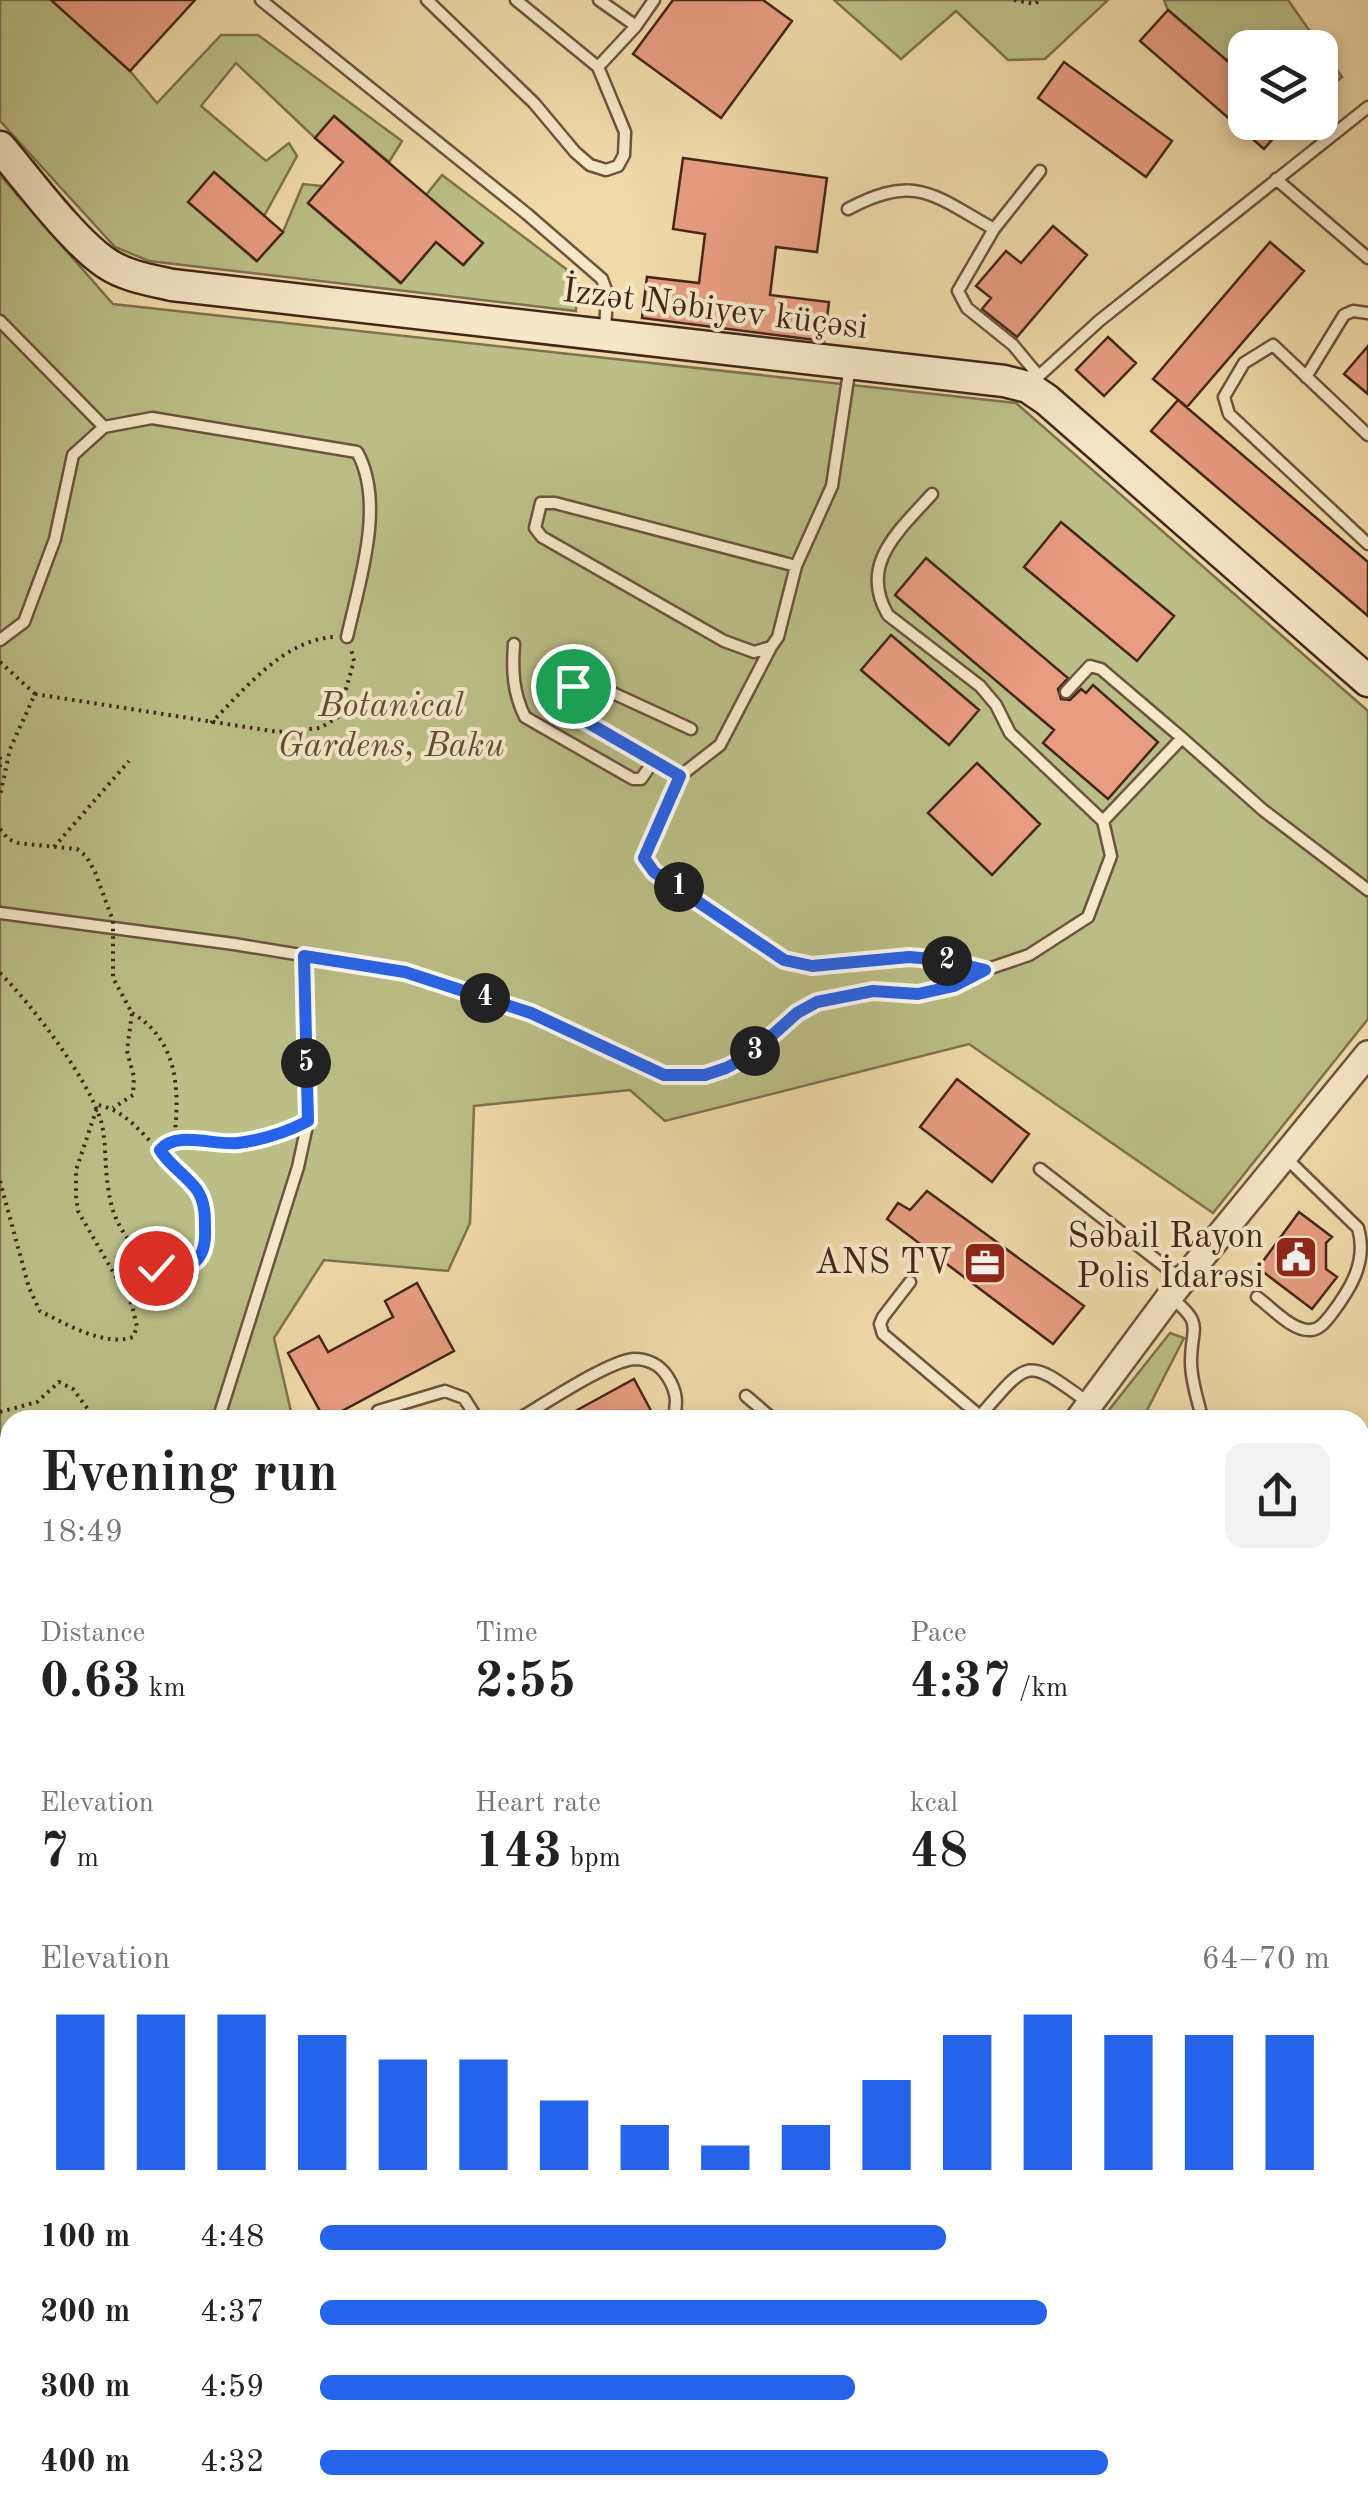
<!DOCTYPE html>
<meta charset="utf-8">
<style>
body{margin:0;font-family:"Old Standard TT",serif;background:#f2f2f2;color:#222;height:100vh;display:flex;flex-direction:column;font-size:38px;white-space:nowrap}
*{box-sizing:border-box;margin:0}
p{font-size:32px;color:#767676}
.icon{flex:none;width:55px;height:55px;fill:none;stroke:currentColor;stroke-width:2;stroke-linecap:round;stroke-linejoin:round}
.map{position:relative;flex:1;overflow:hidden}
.details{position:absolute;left:0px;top:1410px;width:1370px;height:1110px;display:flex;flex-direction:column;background:#fff;border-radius:30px 30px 0 0;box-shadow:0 5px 15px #0003}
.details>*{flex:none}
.tools{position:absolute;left:1228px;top:30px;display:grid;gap:20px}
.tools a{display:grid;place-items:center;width:110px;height:110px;border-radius:20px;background:#fff;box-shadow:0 5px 15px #0003;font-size:50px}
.pin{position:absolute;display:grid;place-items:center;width:85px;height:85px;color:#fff;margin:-42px;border:5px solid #fff;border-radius:50%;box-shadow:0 2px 10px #0007}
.km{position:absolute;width:50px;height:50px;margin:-25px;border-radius:50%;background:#222;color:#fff;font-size:28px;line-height:50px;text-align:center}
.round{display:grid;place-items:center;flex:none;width:105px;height:105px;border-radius:20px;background:#f2f2f2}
.summary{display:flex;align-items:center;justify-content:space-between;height:170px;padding:0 40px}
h1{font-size:55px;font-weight:700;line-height:75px}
.stats{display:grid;grid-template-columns:repeat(3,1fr);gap:15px;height:170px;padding:10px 40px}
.stats div{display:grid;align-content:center}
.stats b{font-size:50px;font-weight:700}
.stats small{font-size:28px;font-weight:400}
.stats p{font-size:28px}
.chart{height:280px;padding:20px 40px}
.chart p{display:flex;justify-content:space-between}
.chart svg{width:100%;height:180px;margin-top:10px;stroke:#2563eb;stroke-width:6}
ul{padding:0 40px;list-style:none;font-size:32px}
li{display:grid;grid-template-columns:160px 120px 1fr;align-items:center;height:75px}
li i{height:25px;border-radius:12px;background:#2563eb}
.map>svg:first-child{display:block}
.green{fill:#bbbf87;stroke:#7f7250;stroke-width:2.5}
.building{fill:#e89c81;stroke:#43261a;stroke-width:2.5}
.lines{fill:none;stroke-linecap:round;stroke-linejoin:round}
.service-casing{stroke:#6e533e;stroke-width:15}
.minor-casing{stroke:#6e533e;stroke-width:25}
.tertiary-casing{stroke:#6e533e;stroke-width:30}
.secondary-casing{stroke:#43261a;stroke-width:35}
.path{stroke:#43261a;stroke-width:4;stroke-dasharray:2.5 5;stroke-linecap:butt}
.service{stroke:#f5e7c7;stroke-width:10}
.minor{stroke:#f5e7c7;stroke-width:20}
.tertiary{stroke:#f5e7c7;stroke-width:25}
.secondary{stroke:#f5e7c7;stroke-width:30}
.path-bridge{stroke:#43261a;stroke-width:4;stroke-dasharray:2.5 5;stroke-linecap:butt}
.route-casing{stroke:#fff;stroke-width:20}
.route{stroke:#2563eb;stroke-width:12}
.labels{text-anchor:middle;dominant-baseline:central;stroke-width:8;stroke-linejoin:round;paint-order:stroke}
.street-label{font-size:35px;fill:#43261a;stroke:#f5e7c7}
.park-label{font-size:35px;font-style:italic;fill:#614c35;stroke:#f5e7c7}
.poi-label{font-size:35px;fill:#43261a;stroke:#f5e7c7;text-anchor:end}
</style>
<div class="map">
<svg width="1368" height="2520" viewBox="0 0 1368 2520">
<rect width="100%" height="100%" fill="#f0daa9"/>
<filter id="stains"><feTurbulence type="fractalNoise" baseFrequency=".002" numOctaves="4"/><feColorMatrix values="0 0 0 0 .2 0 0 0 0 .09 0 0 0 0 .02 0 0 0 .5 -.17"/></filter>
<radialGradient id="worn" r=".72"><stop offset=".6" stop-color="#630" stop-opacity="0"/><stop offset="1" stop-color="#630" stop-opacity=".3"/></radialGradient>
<path class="green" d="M0 0H51L130 71 157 103 221 35H258L402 141 389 162 334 116 315 138 236 63 201 106 266 161 289 143 297 156 264 216 214 173 189 202 256 261 283 232 303 184 322 186 308 203 400 283 436 242 464 265 482 243 426 195 442 175 578 278 576 311 149 261 115 247 0 121Z
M834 0H1108L1045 59 1008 60 956 11 901 59Z
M1164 0H1288L1342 77 1320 95V48H1245V76L1168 10Z
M0 175 113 304 1016 403 1368 711V1019L1213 1213 969 1044 665 1121 630 1090 474 1106 470 1223 448 1271 324 1260 274 1338 293 1420H10V1493L0 1479Z
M1170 1333 1184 1338 1142 1420H1101Z
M1368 1551V1781L1360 1756V1562Z
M1360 2156 1368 2163V2422L1360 2419V2386L1366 2376 1360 2363Z"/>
<path class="building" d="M51 0H195L130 71Z
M673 0H763L792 21 721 118 633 54Z
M1168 10 1245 76V122H1287L1264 149 1140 41Z
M1064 62 1172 141 1146 177 1038 98Z
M334 116 483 243 463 265 436 242 401 283 308 203 343 162 315 138Z
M683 158 827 178 817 252 776 247 770 295 829 302 824 341 642 318 647 277 699 283 705 234 673 229Z
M214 172 283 232 257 261 188 202Z
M1053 226 1087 255 1017 337 982 309 991 298 976 286 1006 251 1021 263Z
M1270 242 1304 271 1187 407 1153 379Z
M1108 337 1136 363 1104 396 1076 370Z
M1368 346V394L1344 374Z
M1178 400 1368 562V616L1151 431Z
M1061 522 1174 616 1137 661 1024 567Z
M926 558 1068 678 1058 689 1061 699 1070 700 1081 689 1086 693 1093 685 1158 742 1108 799 1043 743 1054 730 895 595Z
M891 635 979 710 949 745 861 670Z
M977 763 1040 824 992 875 928 813Z
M957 1079 1029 1134 992 1182 920 1127Z
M927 1191 1084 1306 1053 1344 887 1219 898 1203 910 1210Z
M1299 1212 1332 1237 1326 1243V1269L1337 1277 1312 1309 1258 1268Z
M417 1283 454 1351 325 1420 288 1353 319 1336 328 1352 393 1317 385 1301Z
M634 1379 656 1420H559Z"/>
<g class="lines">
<g class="service-casing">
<path id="service" d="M261 0 527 214 602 279 607 293 605 331
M427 0 534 103 575 152 590 165 606 170 618 166 624 155 625 132 598 67 516 0
M599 0 636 26 654 0
M598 67 636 26
M1276 179 1368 258
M848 209C916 173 933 195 994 229
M0 321 104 427
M1038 375 1013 345 967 308 958 291 994 229 1040 171
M1306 377 1344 315 1353 311 1368 313
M1029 385 1099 321 1368 107
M1368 435 1273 345 1244 363 1224 397 1229 414 1368 544
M932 494C899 531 858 564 888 615L980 686 996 705 1010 733 1103 821
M796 566 555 503H541L535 528 542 537 724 641 754 652 771 647 778 637 796 566 832 486 850 366
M0 640 24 622 55 539 73 455 104 427 152 418 357 452C386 503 359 583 347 637
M514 644C512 670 513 693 525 717L633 779H641L653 762
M771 647 720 745 680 776 644 858 654 872 784 961 812 966 909 957 944 960 985 970 1029 955 1088 917 1111 856 1103 821 1182 738 1263 810 1368 890
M1066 692 1090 666 1101 669 1182 738
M680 776 573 714C566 702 564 697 573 686L591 683 691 729
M0 913 234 944 405 972 531 1013 664 1075C711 1080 742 1063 775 1033 789 1020 802 1008 820 1002 859 987 882 996 919 994 943 992 964 981 984 971
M1040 1169 1181 1279
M910 1282 883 1317 880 1324 883 1334 980 1416C1031 1357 1026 1358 1089 1403
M1171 1297C1205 1326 1191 1325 1191 1362 1191 1380 1198 1403 1203 1420
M1257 1297C1271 1307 1293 1332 1311 1330 1320 1329 1325 1322 1330 1316 1350 1290 1368 1262 1358 1228L1286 1158
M746 1396 774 1420
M378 1411 445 1391 464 1398 478 1420
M218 1420 298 1167 308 1121 305 956
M517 1420C543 1405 608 1361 634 1359 648 1359 660 1365 667 1376 677 1391 678 1403 673 1420
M0 1442 10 1454
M1360 1516 1368 1507
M0 1528 10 1543
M0 1654 10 1670
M0 1757 10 1751
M1360 1838 1366 1835
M0 1864 10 1881
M0 2001H10
M0 2170 10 2188
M1360 2431 1368 2434
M1003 2510 1006 2520
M1352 2510 1367 2520
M1104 2520 1107 2510
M1149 2520V2510"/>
</g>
<g class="minor-casing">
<path id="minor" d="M0 2273H10
M240 2510 255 2520
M798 2510 799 2520"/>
</g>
<g class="tertiary-casing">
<path id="tertiary" d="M1078 1420 1170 1296 1368 1054
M0 1911 10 1903"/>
</g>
<g class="secondary-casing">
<path id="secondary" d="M0 147C28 180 72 240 106 263 125 276 150 280 172 285L1004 381 1028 387 1047 400 1368 681"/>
</g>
<path class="path" d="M1014 0 1035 4 1040 0
M0 662 35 694 10 749 0 796
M35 694 278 732 320 728 338 717 354 661 351 649
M211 723C244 690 284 639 335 637
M0 757V770
M54 847 129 761
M0 973C33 1006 87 1077 101 1121 105 1135 105 1153 106 1168 110 1219 119 1232 155 1269 188 1271 207 1265 206 1228 205 1215 205 1202 197 1190 186 1176 170 1166 160 1150 176 1131 213 1146 236 1143 254 1141 272 1135 290 1129
M132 1013C179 1041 180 1091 174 1141
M0 1181 29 1288 40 1311C66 1324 104 1347 133 1337L137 1327 132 1305 78 1211 76 1196V1170L98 1105C125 1110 140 1132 159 1150
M0 1412 37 1402 59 1382 73 1389 96 1420"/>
<use href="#service" class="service"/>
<use href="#minor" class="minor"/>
<use href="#tertiary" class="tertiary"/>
<use href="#secondary" class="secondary"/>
<path class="path-bridge" d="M0 829 8 839 18 843 77 849 86 856 95 872 113 921V978L132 1013 127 1051 134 1077 133 1095 113 1108"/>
</g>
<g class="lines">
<g class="route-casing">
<path id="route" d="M156 1268C188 1271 207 1265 205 1228 205 1215 205 1202 197 1190 186 1175 170 1166 160 1150 176 1130 215 1146 238 1143 261 1140 287 1132 308 1121L304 956 405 972 531 1013 664 1075H705L726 1068 749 1056 797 1013 817 1002 873 991 918 994 954 986 985 970 944 960 909 957 812 966 784 960 654 872 644 858 680 776 573 714C566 702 564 697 573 686"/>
</g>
<use href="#route" class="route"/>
</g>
<defs>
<g id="civic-square" transform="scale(2.25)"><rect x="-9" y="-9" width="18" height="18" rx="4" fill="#8f2418" stroke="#f5e7c7"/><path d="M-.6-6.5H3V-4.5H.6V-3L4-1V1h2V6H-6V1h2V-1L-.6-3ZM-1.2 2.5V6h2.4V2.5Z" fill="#fff"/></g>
<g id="office-square" transform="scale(2.25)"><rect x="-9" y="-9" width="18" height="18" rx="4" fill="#8f2418" stroke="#f5e7c7"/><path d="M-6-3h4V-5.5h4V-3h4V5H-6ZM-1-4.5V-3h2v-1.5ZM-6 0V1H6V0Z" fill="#fff"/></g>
</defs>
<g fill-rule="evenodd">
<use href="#civic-square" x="1296" y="1257"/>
<use href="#office-square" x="985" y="1263"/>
</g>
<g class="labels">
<g class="street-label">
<text transform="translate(715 310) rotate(7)">İzzət Nəbiyev küçəsi</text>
</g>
<g class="park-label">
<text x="391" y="706">Botanical<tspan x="391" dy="40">Gardens, Baku</tspan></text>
</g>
<g class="poi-label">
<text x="1264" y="1237">Səbail Rayon<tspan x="1264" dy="40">Polis İdarəsi</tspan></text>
<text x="952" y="1263">ANS TV</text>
</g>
</g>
<rect width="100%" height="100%" filter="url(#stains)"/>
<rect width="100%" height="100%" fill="url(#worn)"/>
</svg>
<div class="tools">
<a><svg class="icon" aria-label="layers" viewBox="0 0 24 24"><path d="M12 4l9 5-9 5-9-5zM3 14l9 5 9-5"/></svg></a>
</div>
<div class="pin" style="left:573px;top:686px;background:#1e9e55"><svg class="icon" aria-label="arrive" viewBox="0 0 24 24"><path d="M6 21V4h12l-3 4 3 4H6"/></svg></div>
<div class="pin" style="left:156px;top:1268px;background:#d93025"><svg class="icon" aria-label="check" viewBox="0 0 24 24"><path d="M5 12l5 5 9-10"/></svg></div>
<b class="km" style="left:679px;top:887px">1</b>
<b class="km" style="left:947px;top:961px">2</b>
<b class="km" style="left:755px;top:1051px">3</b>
<b class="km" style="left:485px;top:998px">4</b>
<b class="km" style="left:306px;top:1063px">5</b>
<section class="details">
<div class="summary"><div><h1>Evening run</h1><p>18:49</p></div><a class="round"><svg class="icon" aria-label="share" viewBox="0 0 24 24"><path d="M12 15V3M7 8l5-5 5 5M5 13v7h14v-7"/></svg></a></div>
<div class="stats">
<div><p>Distance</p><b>0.63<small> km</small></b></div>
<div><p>Time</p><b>2:55</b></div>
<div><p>Pace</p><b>4:37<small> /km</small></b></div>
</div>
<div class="stats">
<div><p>Elevation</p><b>7<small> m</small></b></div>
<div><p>Heart rate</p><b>143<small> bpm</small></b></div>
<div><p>kcal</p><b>48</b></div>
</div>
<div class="chart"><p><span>Elevation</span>64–70 m</p>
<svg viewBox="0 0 160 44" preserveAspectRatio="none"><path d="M5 44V6M15 44V6M25 44V6M35 44V11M45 44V17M55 44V17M65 44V27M75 44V33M85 44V38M95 44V33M105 44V22M115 44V11M125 44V6M135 44V11M145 44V11M155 44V11"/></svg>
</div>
<ul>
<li><b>100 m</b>4:48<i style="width:62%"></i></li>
<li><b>200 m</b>4:37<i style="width:72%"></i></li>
<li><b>300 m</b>4:59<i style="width:53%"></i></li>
<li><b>400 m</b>4:32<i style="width:78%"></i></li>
</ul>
</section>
</div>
